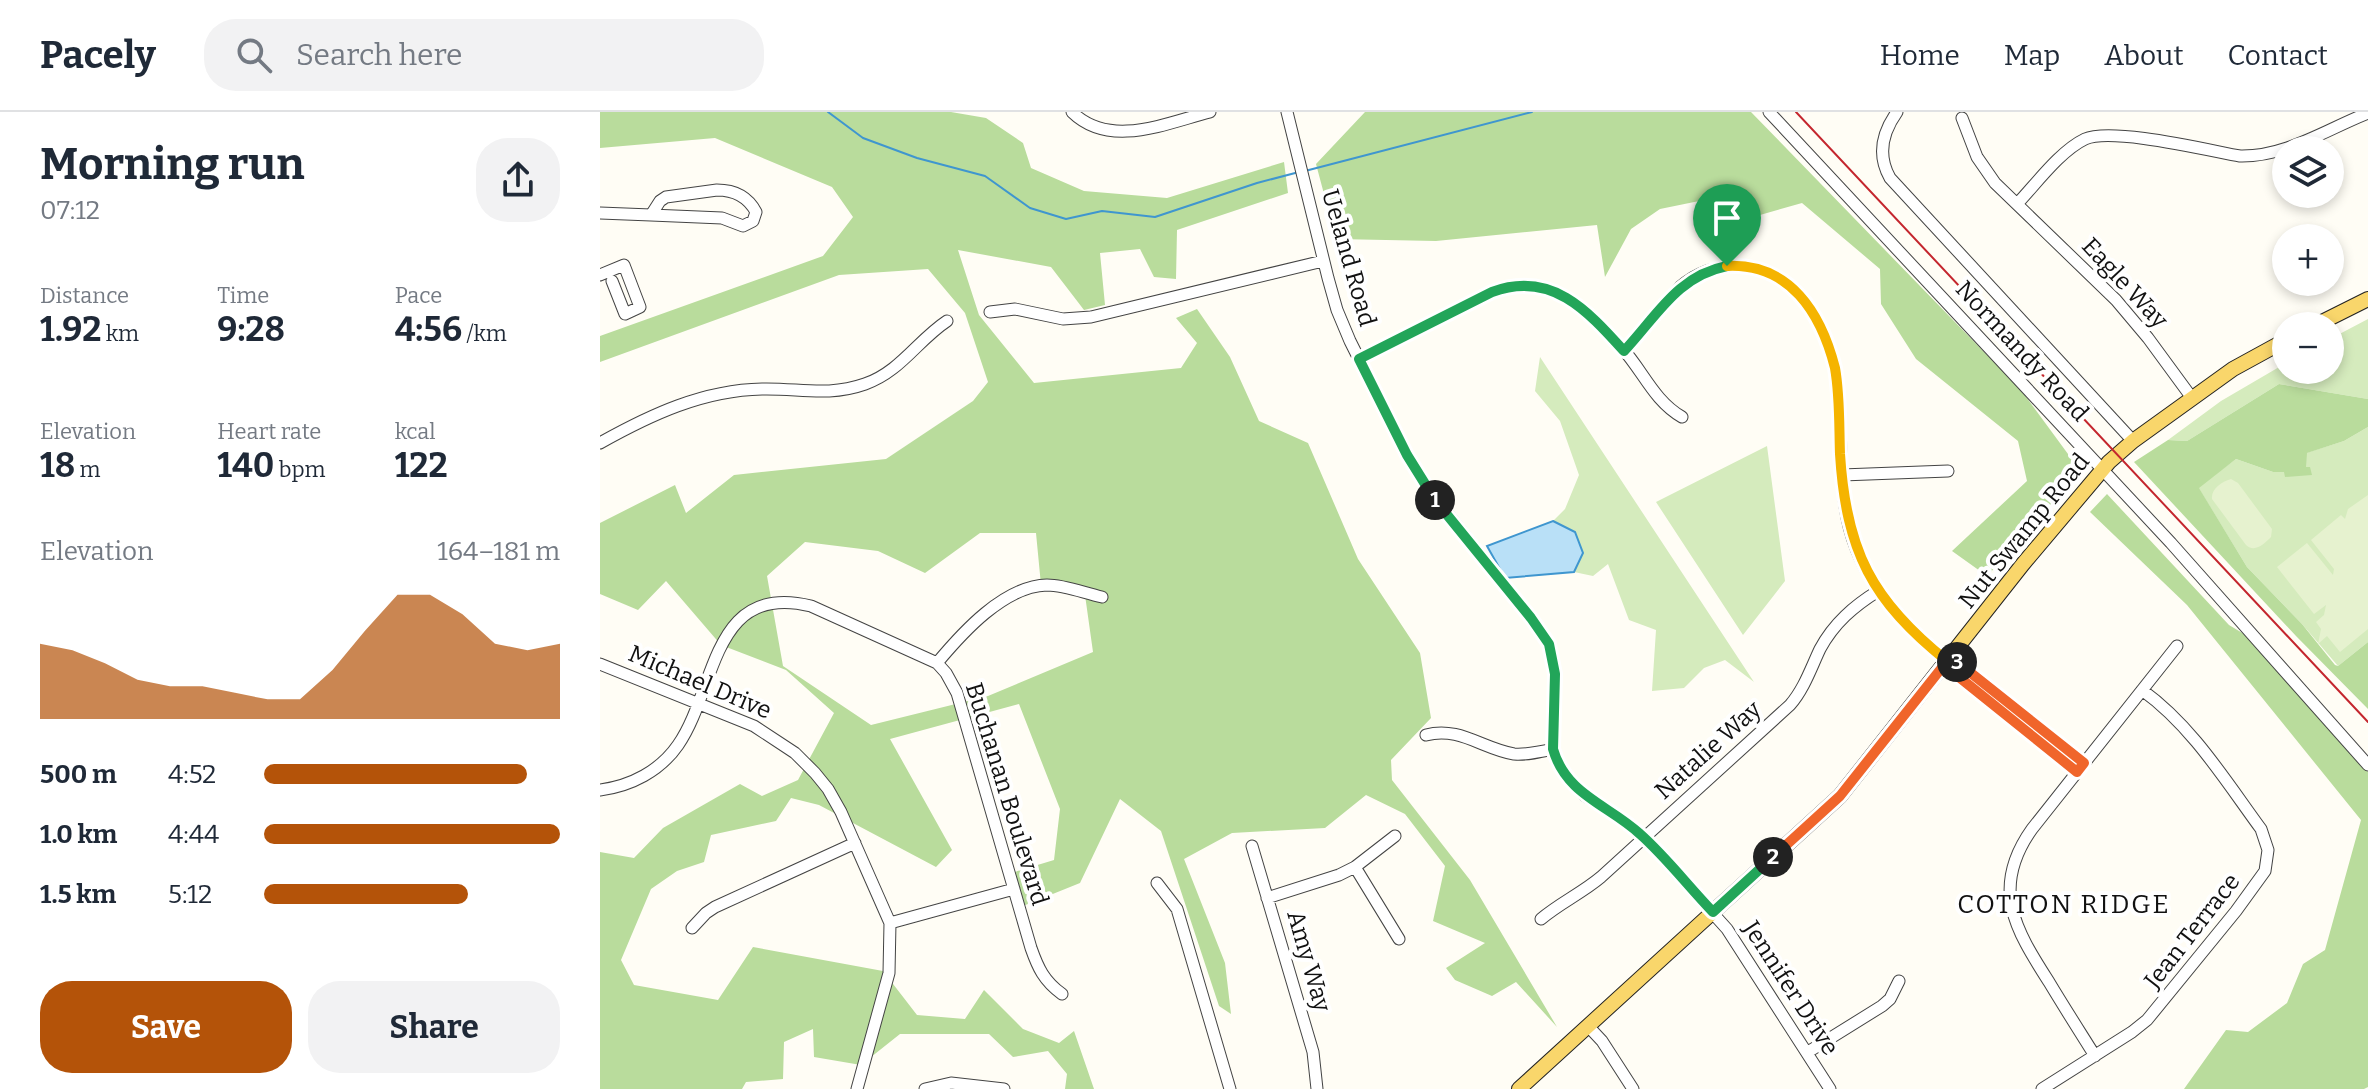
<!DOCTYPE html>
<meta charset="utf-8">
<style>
body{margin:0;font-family:Bitter,serif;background:#f2f2f3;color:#1f2937;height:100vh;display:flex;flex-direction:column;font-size:30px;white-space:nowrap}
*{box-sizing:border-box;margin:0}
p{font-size:26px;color:#747a83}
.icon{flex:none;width:44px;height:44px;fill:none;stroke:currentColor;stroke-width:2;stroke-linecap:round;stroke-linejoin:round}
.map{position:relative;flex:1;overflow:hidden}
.details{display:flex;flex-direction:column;background:#fff;width:600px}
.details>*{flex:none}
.controls{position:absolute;left:1672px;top:24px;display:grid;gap:16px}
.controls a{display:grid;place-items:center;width:72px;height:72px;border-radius:50%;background:#fff;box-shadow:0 4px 12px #0003;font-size:40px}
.pin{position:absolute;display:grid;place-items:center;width:68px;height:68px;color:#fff;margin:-82px -34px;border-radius:50% 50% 50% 0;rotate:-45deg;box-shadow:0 0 8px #0007}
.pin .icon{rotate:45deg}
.km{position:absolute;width:40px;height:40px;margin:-20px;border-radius:50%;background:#222;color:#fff;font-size:22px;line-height:40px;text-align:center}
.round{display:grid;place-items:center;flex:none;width:84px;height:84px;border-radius:32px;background:#f2f2f3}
.summary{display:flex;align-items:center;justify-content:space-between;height:136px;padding:0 40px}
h1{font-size:44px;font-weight:700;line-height:60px}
.metrics{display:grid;grid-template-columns:repeat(3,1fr);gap:12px;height:136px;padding:8px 40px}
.metrics div{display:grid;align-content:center}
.metrics b{font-size:34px;font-weight:700}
.metrics small{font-size:22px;font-weight:400}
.metrics p{font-size:22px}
.chart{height:224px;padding:16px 40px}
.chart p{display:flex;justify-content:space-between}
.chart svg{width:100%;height:144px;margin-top:8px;fill:#b45309;opacity:.7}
.button{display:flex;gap:16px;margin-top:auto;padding:16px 40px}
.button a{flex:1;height:92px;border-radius:32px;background:#b45309;color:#fff;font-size:32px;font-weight:700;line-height:92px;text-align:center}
.button a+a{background:#f2f2f3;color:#1f2937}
ul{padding:0 40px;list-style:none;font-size:26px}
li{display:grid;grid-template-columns:128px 96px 1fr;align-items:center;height:60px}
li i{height:20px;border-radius:10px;background:#b45309}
header{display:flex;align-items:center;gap:48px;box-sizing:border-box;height:112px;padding:0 40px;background:#fff;border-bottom:2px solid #e0e1e3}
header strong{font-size:38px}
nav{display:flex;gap:44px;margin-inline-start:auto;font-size:28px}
.search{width:560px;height:72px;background:#f2f2f3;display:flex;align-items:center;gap:20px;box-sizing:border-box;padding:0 28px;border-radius:32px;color:#747a83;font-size:30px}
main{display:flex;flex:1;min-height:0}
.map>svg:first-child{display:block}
.green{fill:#d5ebbd}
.forest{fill:#b9dc9c;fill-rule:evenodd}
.pitch{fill:#e6f2cf}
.water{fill:#b9e0f7;stroke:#3f96cf;stroke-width:2}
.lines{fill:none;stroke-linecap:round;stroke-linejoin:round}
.stream{stroke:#3f96cf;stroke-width:2}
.minor-casing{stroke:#444;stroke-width:13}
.major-casing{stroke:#222;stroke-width:16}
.minor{stroke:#fff;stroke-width:11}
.major{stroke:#f9d66b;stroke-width:14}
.rail{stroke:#c4262e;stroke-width:2}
.split-1-casing{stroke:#fff;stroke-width:16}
.split-2-casing{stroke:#fff;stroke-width:16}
.split-3-casing{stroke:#fff;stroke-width:16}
.split-4-casing{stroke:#fff;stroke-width:16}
.split-1{stroke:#22a559;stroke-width:10}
.split-2{stroke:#22a559;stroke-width:10}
.split-3{stroke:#f0652b;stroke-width:10}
.split-4{stroke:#f5b400;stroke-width:10}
.labels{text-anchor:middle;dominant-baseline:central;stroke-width:8;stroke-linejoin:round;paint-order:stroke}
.street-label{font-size:24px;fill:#111;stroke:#fff}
.neighbourhood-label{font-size:26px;letter-spacing:2px;fill:#111;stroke:#fff}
</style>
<header>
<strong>Pacely</strong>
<div class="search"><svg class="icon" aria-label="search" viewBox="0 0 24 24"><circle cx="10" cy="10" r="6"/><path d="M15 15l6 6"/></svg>Search here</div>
<nav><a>Home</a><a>Map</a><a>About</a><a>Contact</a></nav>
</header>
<main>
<section class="details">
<div class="summary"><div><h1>Morning run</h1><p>07:12</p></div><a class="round"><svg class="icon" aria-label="share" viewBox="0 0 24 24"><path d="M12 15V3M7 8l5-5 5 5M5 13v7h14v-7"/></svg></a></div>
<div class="metrics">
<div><p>Distance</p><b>1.92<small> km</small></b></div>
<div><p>Time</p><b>9:28</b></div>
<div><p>Pace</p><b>4:56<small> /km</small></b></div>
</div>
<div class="metrics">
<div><p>Elevation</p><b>18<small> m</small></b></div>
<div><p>Heart rate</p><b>140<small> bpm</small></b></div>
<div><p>kcal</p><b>122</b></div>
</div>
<div class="chart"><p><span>Elevation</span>164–181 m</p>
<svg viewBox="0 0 160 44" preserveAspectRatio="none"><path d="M0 44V21L10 23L20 27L30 32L40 34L50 34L60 36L70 38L80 38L90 29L100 17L110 6L120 6L130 12L140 21L150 23L160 21V44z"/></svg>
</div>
<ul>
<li><b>500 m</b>4:52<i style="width:89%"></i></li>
<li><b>1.0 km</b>4:44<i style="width:100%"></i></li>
<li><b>1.5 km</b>5:12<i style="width:69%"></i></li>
</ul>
<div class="button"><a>Save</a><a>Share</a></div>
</section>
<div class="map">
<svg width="1768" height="977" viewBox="0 0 1768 977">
<rect width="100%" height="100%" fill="#fffdf5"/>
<path class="green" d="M1768 207V287L1679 272 1587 329 1568 328 1621 289 1686 251V258H1730V227Z
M940 245 1154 570 1125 548 1104 556 1084 576 1052 579 1056 518 1029 508 1008 452 993 464 974 460 983 441 975 420 953 409 965 397 979 363 960 309 935 279Z
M1768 315V530L1738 554 1702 512 1647 455 1598 375 1636 347 1673 360 1706 356V341L1744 329Z
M1167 334 1185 469 1143 523 1056 390Z"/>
<path class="forest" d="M0 0H351L386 6 423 31 431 56 484 79 567 86 684 50 688 81 577 118 576 167 554 165 540 137 500 141 505 193 484 198 451 155 358 138 379 203 434 271 581 256 597 231 576 206 597 197 630 245 659 309 708 331 758 447 820 541 831 606 791 648 792 668 870 768 957 915 916 870 892 884 855 868 846 856 885 831 833 809 845 754 805 702 766 683 725 716 632 721 584 747 625 851 631 902 619 894 561 719 520 687 480 771 418 796 408 762 454 748 460 697 419 592 290 627 352 738 336 755 219 693 191 686 176 709 111 723 104 750 77 759 51 777 21 848 34 873 118 888 153 835 283 859 317 903 365 907 384 878 423 917 459 931 474 919 494 977H465L467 962 448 939 413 945 389 922H300L261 953 214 945 213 917 184 930 183 967 146 970 142 977H0V740L34 746 63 716 140 672 162 684 198 668 234 601 186 558 121 533 66 469 38 498 0 482V411L75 373 86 401 134 363 286 347 373 289 388 270 365 201 328 157 239 163 0 250V224L223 144 253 105 232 75 115 26 0 36ZM380 421H436L441 473 485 483 493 540 388 584 271 613 183 554 167 464 205 430 278 439 325 461Z
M765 0H1151L1421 278 1479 357 1428 421 1387 464 1352 439 1427 369 1418 329 1316 247 1281 192 1280 157 1202 91 1160 103 1104 88 1060 97 1031 117 1005 165 997 113 836 129 736 127 716 52Z
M1679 272 1768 287V315L1744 329 1707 341 1706 355H1710L1712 363 1685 365 1684 360H1673L1636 347 1599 376 1647 455 1702 512 1735 553 1738 554 1768 530V597L1696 524 1534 350 1568 328 1587 329Z
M1507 382 1629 513 1644 522 1768 660V975L1764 977H1584L1626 918 1648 920 1687 891 1703 852 1725 838 1761 708 1587 493 1490 400Z"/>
<path class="pitch" d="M1631 367 1638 371 1672 417 1671 425C1664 432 1655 441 1646 433L1612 387C1611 377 1621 370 1631 367Z
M1768 383V517L1740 540 1727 524 1718 532 1721 517 1716 510 1724 503 1726 493 1714 502 1677 455 1707 431 1733 463 1734 457 1711 428 1741 403 1745 407 1748 397Z"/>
<path class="water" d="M953 409 975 420 983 441 974 460 905 466 887 434Z"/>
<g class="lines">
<path class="stream" d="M228 0 263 26 317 46 385 64 430 96 466 107 502 99 555 105 657 71 699 60
M705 59 932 0"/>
<g class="minor-casing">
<path id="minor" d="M472 0C510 37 566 11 610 0
M687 0 728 166 737 198 750 229 807 343 827 376 931 506 949 532 955 562 953 637 962 658 984 683 1029 712 1044 725 1127 817 1230 977
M1169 0 1571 431 1768 653
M1297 0C1282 21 1277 43 1290 66L1533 329
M1362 6 1377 45 1395 71 1516 188 1548 226 1592 286
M117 78C134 78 148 85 156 100L153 109 143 114 122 106 51 103 60 89 66 85Z
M1417 92C1436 72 1460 39 1485 27 1511 15 1607 38 1640 44 1686 45 1727 17 1768 1
M0 101 51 103
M0 163 24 153 40 195 25 202 12 169
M390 200 415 197 463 207 491 205 723 149
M1024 239 1080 175C1096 161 1117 153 1138 154 1194 156 1222 207 1235 256 1242 298 1239 343 1244 386 1251 457 1294 506 1347 549
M759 247C790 231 822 215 853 200 869 192 885 181 903 176 954 162 991 202 1022 236 1043 259 1054 289 1082 305
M0 331C50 303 103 278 162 277 199 276 228 285 265 272 300 260 318 228 347 209
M1242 363 1348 359
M1350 545 1484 651
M337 551C362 521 404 474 447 473 465 473 484 481 502 485
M0 552 154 614 195 641 215 661 228 677 241 700 290 811 289 861 257 977
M1344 553 1477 660
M826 623C859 614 883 637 914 642 927 643 940 640 953 637
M0 678C31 674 60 659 78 633 117 577 111 469 211 494L337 551 346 561 357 581 431 836C438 856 444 869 462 882
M652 734 713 940 717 977
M755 755 799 827
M557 771 577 797 630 977
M667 786 739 763 755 755 795 724
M941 807C960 791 982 781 1001 765L1190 593C1204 577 1211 556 1220 537 1234 511 1254 494 1278 479
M290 811 414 777
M92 816 106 801 115 795 255 731
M988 914 1002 929 1033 977
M1208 940 1282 894 1290 887 1299 869
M1495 944C1480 920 1464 895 1449 870 1415 817 1390 776 1432 717L1577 534
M325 977 351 971 404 977
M1442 977 1532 920 1547 908 1636 799 1665 759 1668 738 1661 717C1625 668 1592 614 1542 578"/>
</g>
<g class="major-casing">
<path id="major" d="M1714 214 1768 187
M919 977 1240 684 1423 452 1509 350 1533 329 1633 257 1686 228"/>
</g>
<use href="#minor" class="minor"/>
<use href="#major" class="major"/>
<path class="rail" d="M1196 0 1768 610"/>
</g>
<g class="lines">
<g class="split-1-casing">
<path id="split-1" d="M835 388 807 343 759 247 892 180C951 158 987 198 1024 239 1057 204 1077 164 1127 154"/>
</g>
<g class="split-2-casing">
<path id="split-2" d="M835 388 931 506 949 532 955 562 953 637C966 683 1009 693 1040 722 1066 745 1088 774 1113 800L1173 745"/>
</g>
<g class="split-3-casing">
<path id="split-3" d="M1173 745 1240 684 1344 553 1477 660 1484 651 1357 550"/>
</g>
<g class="split-4-casing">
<path id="split-4" d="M1127 154C1190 151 1221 201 1235 256 1240 284 1239 314 1240 342 1246 439 1272 489 1347 549L1350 545 1357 550"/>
</g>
<use href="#split-1" class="split-1"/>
<use href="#split-2" class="split-2"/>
<use href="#split-3" class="split-3"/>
<use href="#split-4" class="split-4"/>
</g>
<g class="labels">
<g class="street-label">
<text transform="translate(749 146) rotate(74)">Ueland Road</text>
<text transform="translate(1525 171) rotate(47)">Eagle Way</text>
<text transform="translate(1422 239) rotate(47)">Normandy Road</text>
<text transform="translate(1424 419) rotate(-51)">Nut Swamp Road</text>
<text transform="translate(100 570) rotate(23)">Michael Drive</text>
<text transform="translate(1108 638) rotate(-42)">Natalie Way</text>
<text transform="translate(407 682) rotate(73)">Buchanan Boulevard</text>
<text transform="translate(1592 819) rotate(-52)">Jean Terrace</text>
<text transform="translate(709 849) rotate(74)">Amy Way</text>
<text transform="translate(1191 876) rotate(57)">Jennifer Drive</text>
</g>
<g class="neighbourhood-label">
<text x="1464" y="792">COTTON RIDGE</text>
</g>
</g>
</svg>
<div class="controls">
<a><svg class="icon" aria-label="layers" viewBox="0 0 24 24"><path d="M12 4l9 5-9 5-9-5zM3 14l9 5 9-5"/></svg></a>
<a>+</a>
<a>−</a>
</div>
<div class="pin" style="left:1127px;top:154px;background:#1e9e55"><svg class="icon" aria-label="arrive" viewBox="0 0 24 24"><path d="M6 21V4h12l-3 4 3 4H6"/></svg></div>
<b class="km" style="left:835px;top:388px">1</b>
<b class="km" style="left:1173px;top:745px">2</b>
<b class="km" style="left:1357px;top:550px">3</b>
</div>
</main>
